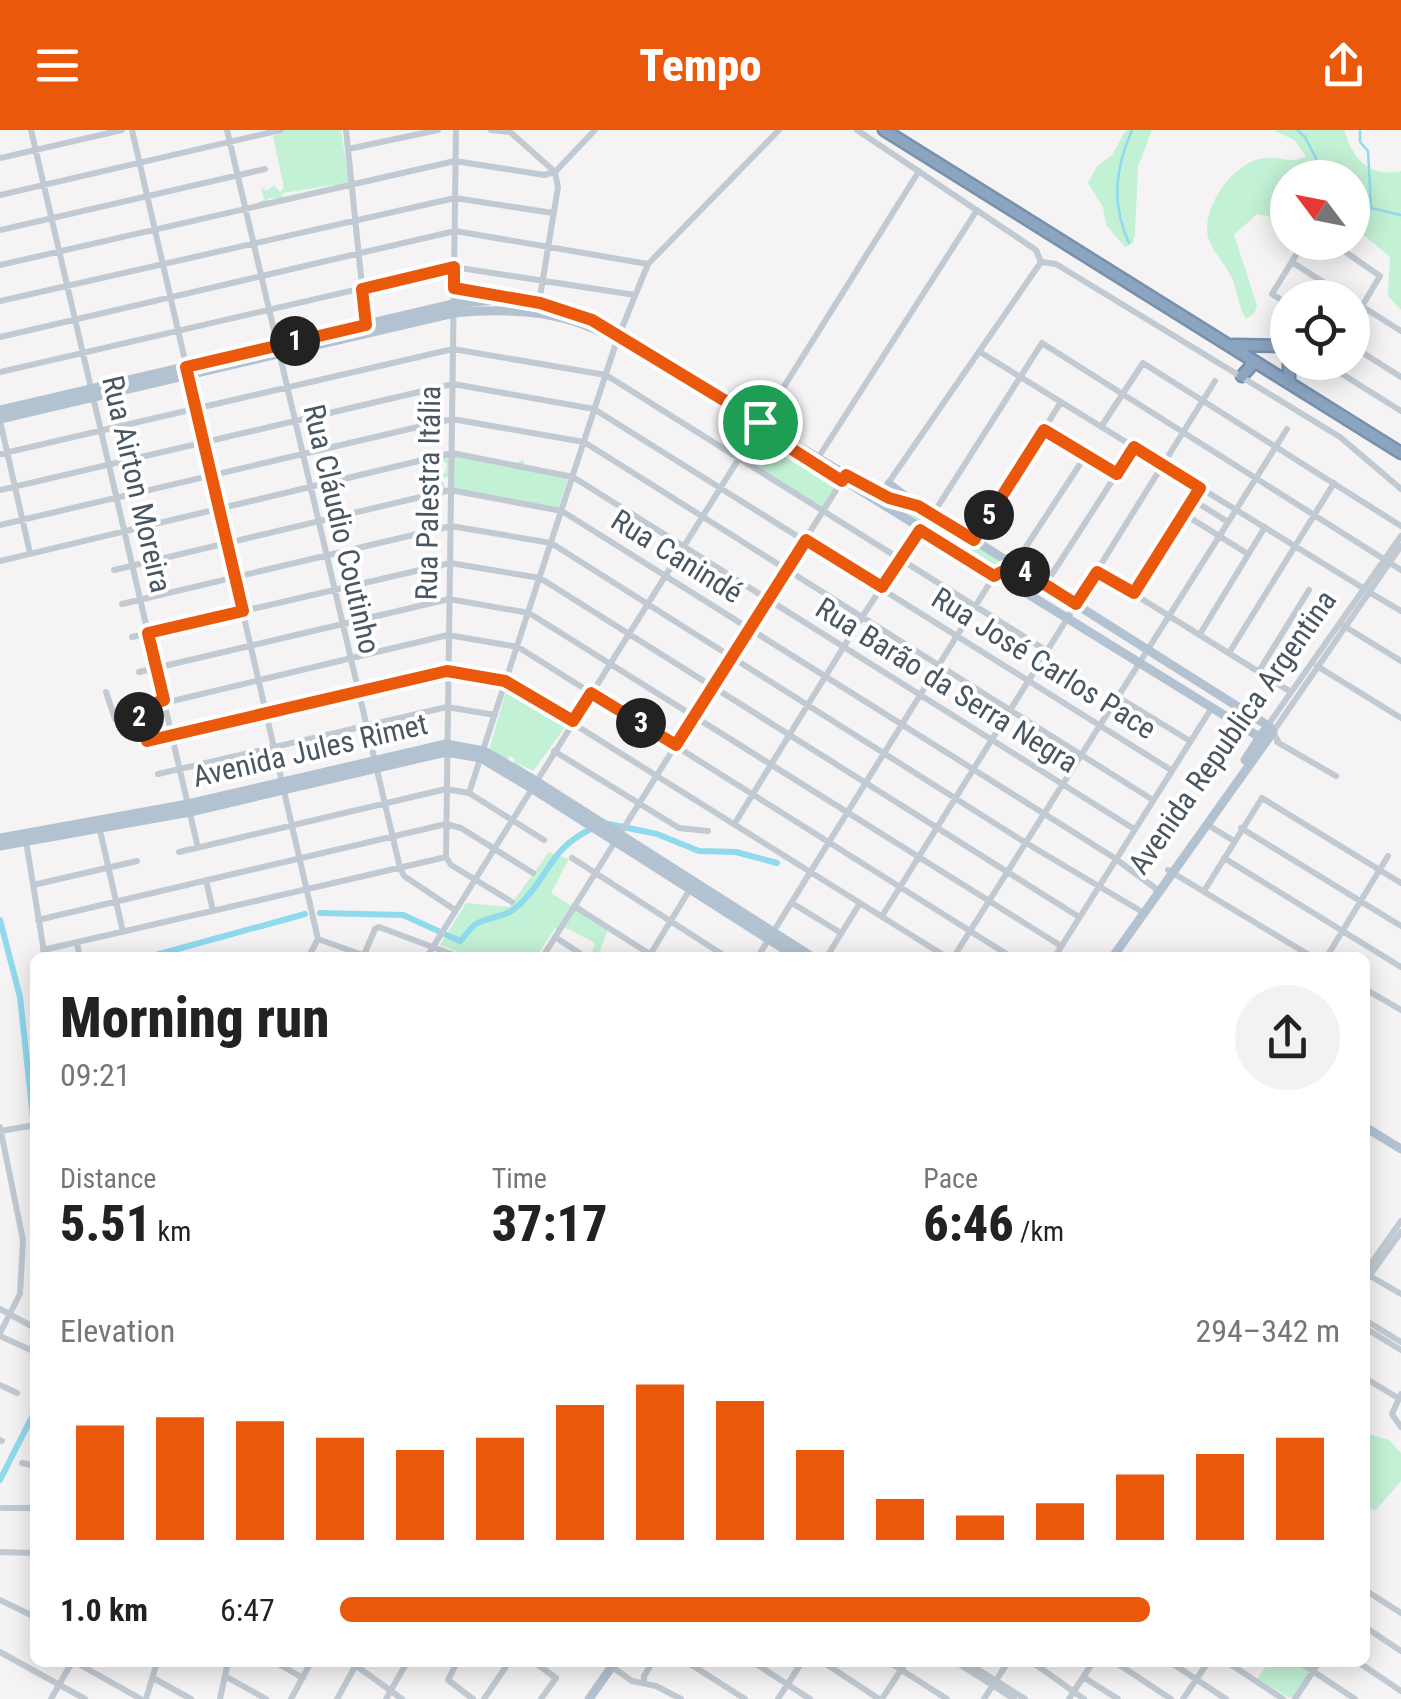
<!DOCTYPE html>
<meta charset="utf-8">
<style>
body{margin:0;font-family:"Roboto Condensed",sans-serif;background:#f2f2f2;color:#222;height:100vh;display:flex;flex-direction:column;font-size:38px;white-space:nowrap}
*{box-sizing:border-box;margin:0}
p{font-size:32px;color:#767676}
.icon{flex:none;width:55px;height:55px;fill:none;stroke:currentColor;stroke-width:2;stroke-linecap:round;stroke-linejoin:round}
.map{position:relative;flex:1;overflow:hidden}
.details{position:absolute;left:30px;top:822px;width:1340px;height:715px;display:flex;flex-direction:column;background:#fff;border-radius:15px;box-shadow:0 5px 25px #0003}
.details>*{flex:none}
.needle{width:65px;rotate:302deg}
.tools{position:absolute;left:1270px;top:30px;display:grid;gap:20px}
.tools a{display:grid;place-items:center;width:100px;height:100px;border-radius:50%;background:#fff;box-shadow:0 5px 25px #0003;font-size:50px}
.pin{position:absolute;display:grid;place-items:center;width:85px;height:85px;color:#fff;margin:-42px;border:5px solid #fff;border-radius:50%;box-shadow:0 2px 10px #0007}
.km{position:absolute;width:50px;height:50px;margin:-25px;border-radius:50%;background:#222;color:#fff;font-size:28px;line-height:50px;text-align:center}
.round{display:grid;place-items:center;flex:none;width:105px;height:105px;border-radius:52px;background:#f2f2f2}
.headline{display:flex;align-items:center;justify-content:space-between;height:170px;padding:0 30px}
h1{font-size:55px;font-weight:800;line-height:75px}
.stats{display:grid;grid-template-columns:repeat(3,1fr);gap:15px;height:170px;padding:10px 30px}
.stats div{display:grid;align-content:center}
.stats b{font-size:50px;font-weight:800}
.stats small{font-size:28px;font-weight:400}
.stats p{font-size:28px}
.chart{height:280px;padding:20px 30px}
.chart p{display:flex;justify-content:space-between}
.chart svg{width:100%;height:180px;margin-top:10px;stroke:#ea580c;stroke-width:6}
ul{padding:0 30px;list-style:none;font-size:32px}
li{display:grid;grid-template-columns:160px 120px 1fr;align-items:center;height:75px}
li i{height:25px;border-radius:12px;background:#ea580c}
header{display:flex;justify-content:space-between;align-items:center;height:130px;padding:0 30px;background:#ea580c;color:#fff;font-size:45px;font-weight:800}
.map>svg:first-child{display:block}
.green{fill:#c3f1d5}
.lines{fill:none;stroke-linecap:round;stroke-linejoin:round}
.stream{stroke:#90daee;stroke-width:2.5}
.river{stroke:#90daee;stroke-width:6}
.highway-casing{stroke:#7690ad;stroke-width:15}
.minor{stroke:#c1cad2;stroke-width:6}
.major{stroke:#b3c2d1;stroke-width:9}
.highway{stroke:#8ba5c1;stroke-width:10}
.route-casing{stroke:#fff;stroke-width:20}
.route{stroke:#ea580c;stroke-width:12}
.labels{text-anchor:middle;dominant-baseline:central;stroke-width:8;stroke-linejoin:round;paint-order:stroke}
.street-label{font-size:30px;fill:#4a5661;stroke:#fff}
</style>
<header><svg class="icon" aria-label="menu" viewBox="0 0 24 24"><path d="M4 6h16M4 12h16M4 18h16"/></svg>Tempo<svg class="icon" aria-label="share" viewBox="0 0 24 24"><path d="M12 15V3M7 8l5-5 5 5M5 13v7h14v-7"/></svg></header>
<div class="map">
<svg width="1401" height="1569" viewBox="0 0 1401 1569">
<rect width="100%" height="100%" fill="#f5f3f3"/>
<path class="green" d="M285 0H341L349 52 335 58 332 55 283 63 282 69 268 68V73L256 74 264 69 261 57 267 61 274 55 280 62 284 58 273 6Z
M1126 0H1152L1138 37 1135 104 1133 113 1125 117 1106 95 1103 77 1088 53 1097 36 1112 25Z
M1273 0H1344C1353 29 1369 48 1401 41V180L1388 166 1390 127 1360 102 1352 48 1338 47 1319 41 1288 48 1287 85 1284 90 1257 84 1234 105 1257 175 1254 184 1246 189C1239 177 1238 164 1233 151 1227 136 1215 125 1209 110 1199 81 1231 36 1259 29 1276 24 1290 36 1306 26L1294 10Z
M758 299 840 351 822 379 740 328Z
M428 323 432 327 443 326 449 330 453 324 515 333 523 330 525 334 520 337 568 348 559 377 452 359 448 347 440 348 446 358 435 361 440 354 434 347 445 343 447 334 443 331 432 336 426 334 424 328Z
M888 373 918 378 1009 435 994 442Z
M508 555 562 591 569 592 533 641 518 633 527 642 513 635 514 629 510 626 506 632 489 620Z
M549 722 569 729 551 763 608 799 598 825 592 822 595 813 564 797 559 801 555 798 536 827H472L440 815 466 773 509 777Z
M1365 1303 1389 1310 1401 1323V1351L1376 1380 1365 1378Z
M1268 1533H1295L1310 1541 1292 1569 1257 1549Z"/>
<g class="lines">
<path class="stream" d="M1297 0 1305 7 1326 48
M1360 0V12L1368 21 1371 78
M1352 68 1371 78 1401 85
M1129 113C1111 74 1115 39 1132 0"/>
<path class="river" d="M604 693 657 704 699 721 736 722 777 733
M320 783 403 785 460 811C465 806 471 797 476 794 490 786 506 788 519 775 552 744 547 720 593 698
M0 790 20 867 35 1006
M145 828 305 784
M0 1350 35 1281"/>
<g class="highway-casing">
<path id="highway" d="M884 0 1401 323
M1234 215 1288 216
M1289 232V253
M1242 246 1251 236V229"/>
</g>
<path class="minor" d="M31 0 198 718
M132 0 318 809 308 828
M227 0 400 738 404 746 455 780
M346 0 366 195
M491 0 510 2
M508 0 555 42
M857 0 1036 120 1041 132
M348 19 438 0
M0 28 122 0
M555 42 595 0
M0 65 281 0
M0 100 265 39
M1331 112 1380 146 1352 193
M1041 132 1056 134 1340 307 1401 359
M1292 132 1348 168
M0 135 455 31 544 45 555 42
M454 158 485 162 506 168
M1352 170 1401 201
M0 171 455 68 553 83
M539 173 558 57 555 42
M1288 174 1272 164 1304 112
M0 207 455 101 648 134
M1352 216 1401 247
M980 222 1363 458
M1323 232 1401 281
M0 242 454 137 635 165
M0 291 30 423
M1101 297 1143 233 1401 396
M1044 300 1117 344
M0 324 453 219 606 245 1047 521
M818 328 977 80
M0 360 453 254 594 279 1171 640
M880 365 1041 132
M1193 370 1228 392
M933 384 1042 213 1401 440
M1184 384 1248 424
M0 395 452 289 584 312 1153 670
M974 410 1061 272
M0 431 452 323 573 347 1134 699
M114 440 450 360 562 381 1113 727 1155 758 1158 763
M1097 441 1291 562
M1045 455 1134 317
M1369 462 1401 481
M1134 463 1201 358
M122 474 451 396 551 413 1026 713 1144 783
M1344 496 1401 531
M1200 504 1265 397
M132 507 450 433 540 448 1079 787
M1229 523 1334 353
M1317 536 1401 588
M1259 541 1309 460
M139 542 449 469 529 483 1061 816
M106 562 115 589 140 587
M1118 567 1190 611
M1268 595 1401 406
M1277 612 1336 646
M1279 613 1273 602 1401 416
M554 621 679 698 708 701
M158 644 447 577 495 585
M469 663 617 210 648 134 779 0
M735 693 862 487 920 400
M1208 695 1234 711
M99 696 123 802
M1241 698 1401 796
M26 711 45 828
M179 722 446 659 469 663 544 710
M446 727 456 0
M446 727 451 735 512 772
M572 728 728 828
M1224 728 1401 837
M1168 740 1314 828
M206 750 213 781
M33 755 137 731
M1204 761 1262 668 1401 753
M792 773 841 803
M574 776 656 828
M882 786 1215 251
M38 790 446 694 461 698 533 743
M555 807 587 828
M318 809 371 828
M77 813 80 828
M43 820 446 727
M364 825 375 799 379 797 462 828
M426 828 919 41
M542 828 845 346
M648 828 692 756
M757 828 994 446 1014 435 1086 325
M826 828 860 773
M948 828 505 551 447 541 149 611 145 610 139 579 448 505 518 517 1013 828
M953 828 1287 299
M1054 828 1211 579
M1326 828 1388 726
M1365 859 1401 880
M0 997 23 1110 20 1164 0 1203
M1 1001 35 995
M1365 1142 1401 1091
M1370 1146 1401 1164
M1365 1152 1401 1102
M0 1179 35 1198
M1365 1190 1401 1212
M1365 1198 1401 1220
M0 1206 35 1222
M1365 1248 1398 1268
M0 1255 17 1263
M1401 1264 1392 1284 1401 1297
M0 1310 2 1311
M22 1333 35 1336
M2 1378H35
M0 1422 35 1423
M1365 1460 1401 1483
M0 1470 35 1487
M1365 1497 1401 1521
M0 1522 85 1569
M75 1532 141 1569
M275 1532 303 1548
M351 1532 402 1569
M457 1532 448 1550 473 1569
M534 1532 556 1548 541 1569
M605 1532 632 1551 656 1556 681 1569
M687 1532 745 1569
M753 1532 810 1569
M823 1532 879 1569
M889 1532 947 1569
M956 1532 1014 1569
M966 1532 1025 1569
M1032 1532 1084 1569
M1115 1532 1171 1569
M1170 1532 1226 1569
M1227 1532 1283 1569
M1299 1532 1355 1569
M1358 1532 1401 1561
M225 1546 266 1569
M1083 1547 1118 1569
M153 1548 191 1569
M644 1553V1546L653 1532
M51 1569 72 1532
M146 1569 157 1532
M220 1569 228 1532
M291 1569 311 1532
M337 1569 356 1535
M386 1569 407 1532
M484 1569 509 1532
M778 1569 802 1532
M882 1569 906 1532
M984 1569 1008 1532
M1069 1569 1093 1532
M1183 1569 1208 1532
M1295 1569 1319 1532"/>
<path class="major" d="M0 280 453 174 507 169 539 173 592 190 846 345 880 365 919 376 933 384 1270 597 1273 602 1112 828
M0 289 454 183C515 177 570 181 623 214
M777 309 1266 611
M889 354 912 371
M1245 630 1268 595
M0 708 188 674 446 614 484 621 536 651 814 828
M0 716 190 682 446 622 481 628 531 658 798 828
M1365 997 1401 1019
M589 1569 615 1532"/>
<use href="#highway" class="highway"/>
</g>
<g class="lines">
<g class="route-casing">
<path id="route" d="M454 137V158L540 173 592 190 760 292 757 297 842 351 846 345 889 368 918 376 974 410 1044 300 1117 344 1134 317 1200 358 1134 463 1097 442 1076 474 1014 435 994 446 920 400 882 457 806 410 676 615 591 563 573 591 505 551 447 541 147 611 139 579 164 570 148 503 243 481 186 237 366 195 362 159Z"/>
</g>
<use href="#route" class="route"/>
</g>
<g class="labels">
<g class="street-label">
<text transform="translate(137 354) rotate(77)">Rua Airton Moreira</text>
<text transform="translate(428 363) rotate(-89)">Rua Palestra Itália</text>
<text transform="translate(342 399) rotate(77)">Rua Cláudio Coutinho</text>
<text transform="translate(677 426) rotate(32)">Rua Canindé</text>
<text transform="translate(1044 533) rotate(32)">Rua José Carlos Pace</text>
<text transform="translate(947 555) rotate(32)">Rua Barão da Serra Negra</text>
<text transform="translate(1232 602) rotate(-55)">Avenida Republica Argentina</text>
<text transform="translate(310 620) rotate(-13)">Avenida Jules Rimet</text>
</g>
</g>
</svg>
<div class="tools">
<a><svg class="needle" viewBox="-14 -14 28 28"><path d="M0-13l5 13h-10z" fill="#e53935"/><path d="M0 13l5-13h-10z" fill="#767676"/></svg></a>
<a><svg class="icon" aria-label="locate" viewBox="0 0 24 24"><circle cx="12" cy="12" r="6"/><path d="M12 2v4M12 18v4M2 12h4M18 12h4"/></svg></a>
</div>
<div class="pin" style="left:760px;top:292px;background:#1e9e55"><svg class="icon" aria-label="arrive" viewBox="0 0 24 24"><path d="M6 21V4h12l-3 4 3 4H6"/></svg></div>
<b class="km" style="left:295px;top:211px">1</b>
<b class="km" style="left:139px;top:587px">2</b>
<b class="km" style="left:641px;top:593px">3</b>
<b class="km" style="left:1025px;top:442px">4</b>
<b class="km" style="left:989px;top:385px">5</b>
<section class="details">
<div class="headline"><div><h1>Morning run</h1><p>09:21</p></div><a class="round"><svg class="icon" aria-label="share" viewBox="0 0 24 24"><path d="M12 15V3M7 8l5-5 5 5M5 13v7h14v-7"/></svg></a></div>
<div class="stats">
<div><p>Distance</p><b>5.51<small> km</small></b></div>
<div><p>Time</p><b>37:17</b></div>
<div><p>Pace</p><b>6:46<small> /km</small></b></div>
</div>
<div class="chart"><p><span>Elevation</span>294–342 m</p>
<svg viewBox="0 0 160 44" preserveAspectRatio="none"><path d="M5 44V16M15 44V14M25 44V15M35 44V19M45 44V22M55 44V19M65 44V11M75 44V6M85 44V10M95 44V22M105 44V34M115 44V38M125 44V35M135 44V28M145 44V23M155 44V19"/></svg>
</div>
<ul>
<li><b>1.0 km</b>6:47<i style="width:81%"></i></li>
</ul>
</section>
</div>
